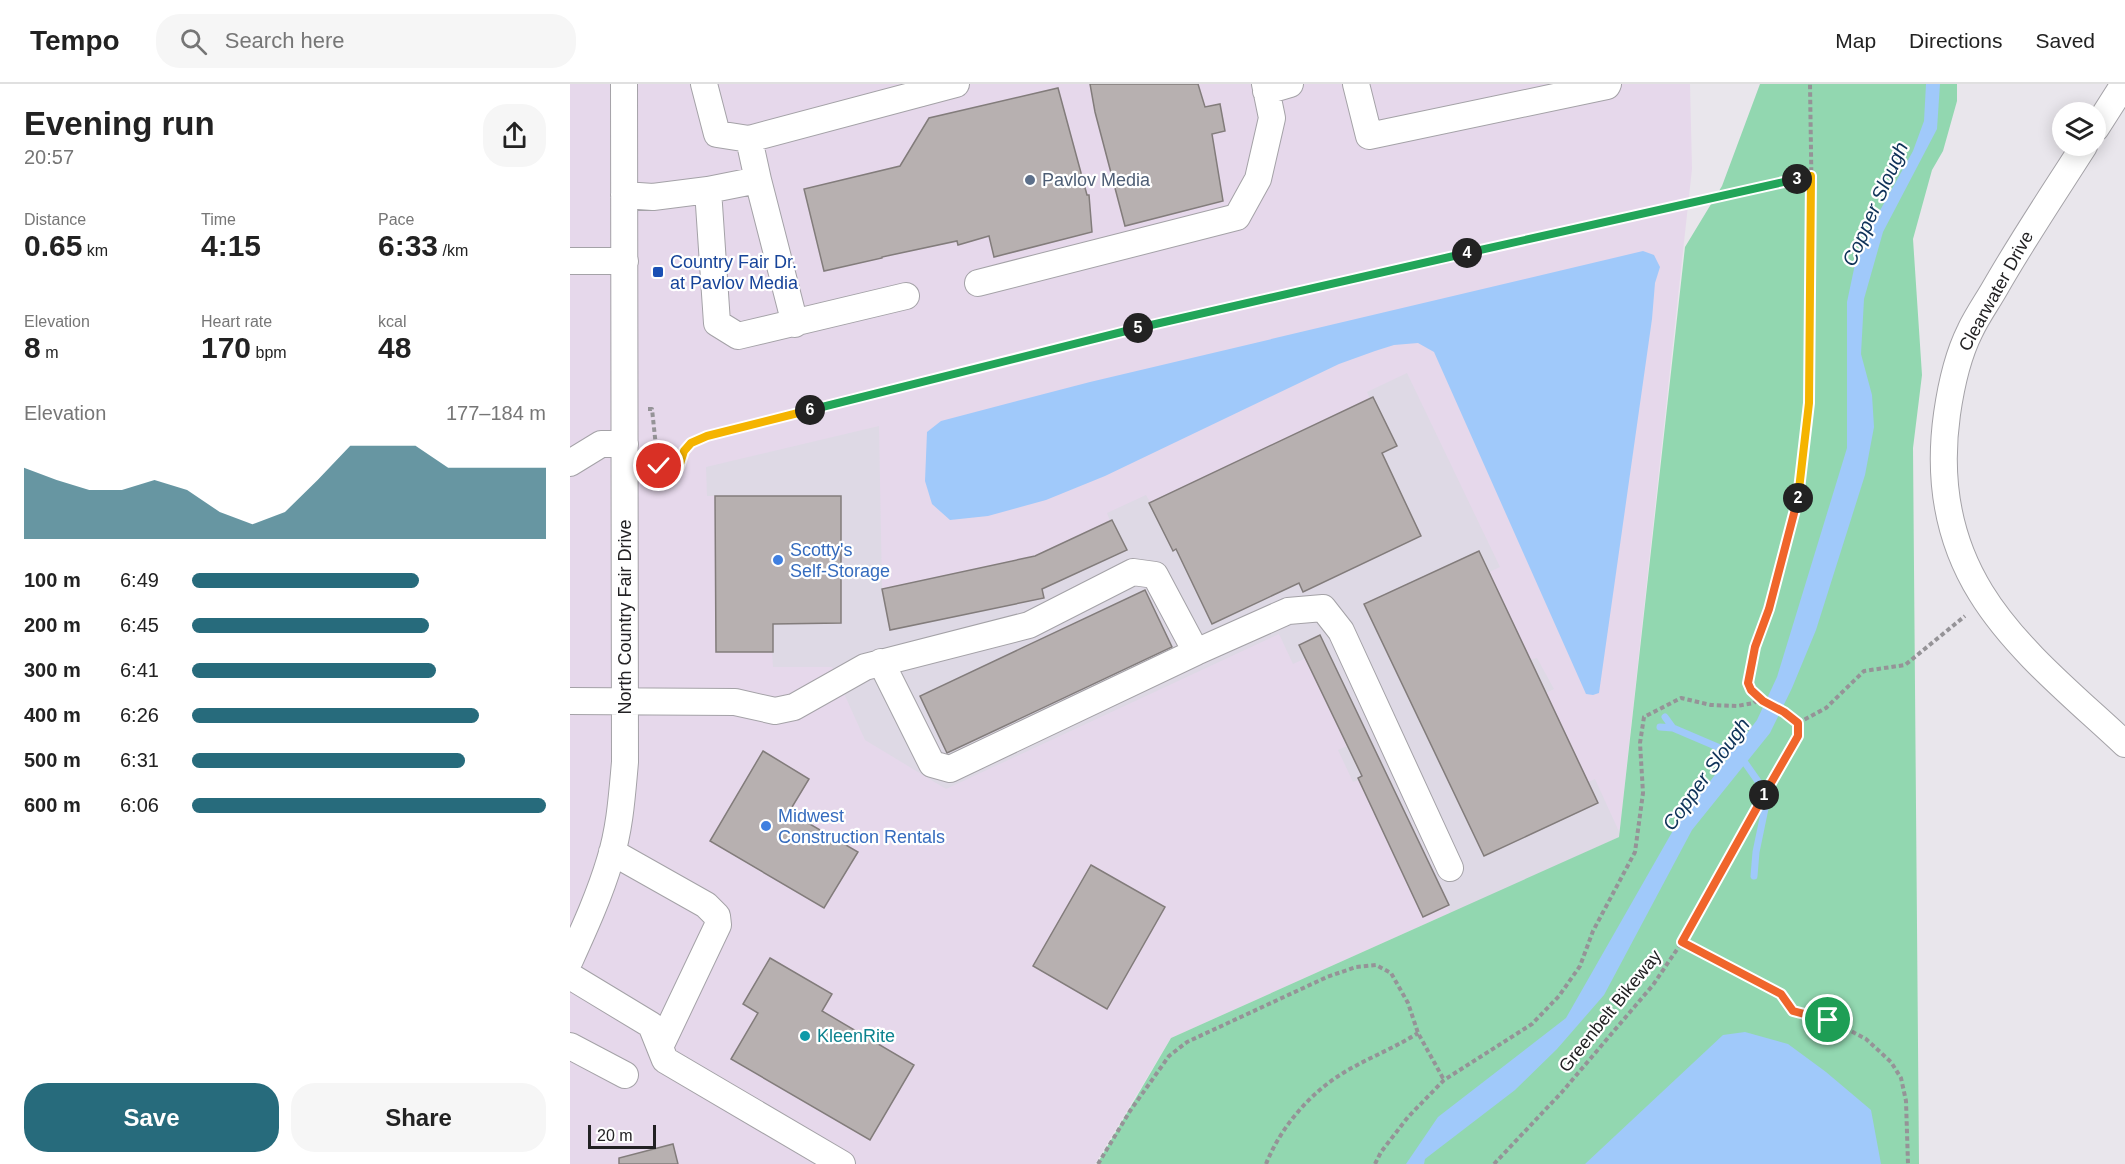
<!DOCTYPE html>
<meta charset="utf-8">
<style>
body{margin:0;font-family:Arial,sans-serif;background:#f6f6f6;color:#222;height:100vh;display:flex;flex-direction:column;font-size:22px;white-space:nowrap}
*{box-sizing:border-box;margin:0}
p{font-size:20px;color:#767676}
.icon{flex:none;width:33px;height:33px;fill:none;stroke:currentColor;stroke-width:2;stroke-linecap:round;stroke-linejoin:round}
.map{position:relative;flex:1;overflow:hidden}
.drawer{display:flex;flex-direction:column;background:#fff;width:570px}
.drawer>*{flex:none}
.tools{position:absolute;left:1482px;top:18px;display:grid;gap:12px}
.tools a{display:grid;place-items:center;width:54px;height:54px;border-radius:50%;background:#fff;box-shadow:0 3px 15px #0003;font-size:30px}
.scale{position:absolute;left:18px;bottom:15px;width:68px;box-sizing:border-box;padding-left:6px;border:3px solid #222123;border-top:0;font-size:16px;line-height:21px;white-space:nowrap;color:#222123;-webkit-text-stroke:4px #fff;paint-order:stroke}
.pin{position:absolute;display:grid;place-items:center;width:51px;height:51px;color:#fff;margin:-26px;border:3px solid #fff;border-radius:50%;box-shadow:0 2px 6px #0007}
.km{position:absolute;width:30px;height:30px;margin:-15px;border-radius:50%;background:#222;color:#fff;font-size:16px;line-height:30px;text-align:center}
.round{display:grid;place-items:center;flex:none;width:63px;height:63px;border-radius:24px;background:#f6f6f6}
.summary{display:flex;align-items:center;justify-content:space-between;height:102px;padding:0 24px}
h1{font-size:33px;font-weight:800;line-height:45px}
.stats{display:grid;grid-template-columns:repeat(3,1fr);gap:9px;height:102px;padding:6px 24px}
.stats div{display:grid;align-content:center}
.stats b{font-size:30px;font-weight:800}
.stats small{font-size:16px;font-weight:400}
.stats p{font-size:16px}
.chart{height:168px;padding:12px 24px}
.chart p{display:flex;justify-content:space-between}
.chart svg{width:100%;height:108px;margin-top:6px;fill:#276b7c;opacity:.7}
.button{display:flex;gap:12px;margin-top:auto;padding:12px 24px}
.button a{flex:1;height:69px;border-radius:24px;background:#276b7c;color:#fff;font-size:24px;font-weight:800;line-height:69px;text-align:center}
.button a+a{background:#f6f6f6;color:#222}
ul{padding:0 24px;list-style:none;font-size:20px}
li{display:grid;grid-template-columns:96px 72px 1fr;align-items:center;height:45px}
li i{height:15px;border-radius:8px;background:#276b7c}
header{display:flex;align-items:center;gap:36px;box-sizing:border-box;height:84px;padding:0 30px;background:#fff;border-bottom:2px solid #e0e0e0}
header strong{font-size:28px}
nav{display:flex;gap:33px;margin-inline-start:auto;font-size:21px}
.search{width:420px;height:54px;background:#f6f6f6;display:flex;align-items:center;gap:15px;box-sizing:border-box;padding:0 21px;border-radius:24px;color:#767676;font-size:22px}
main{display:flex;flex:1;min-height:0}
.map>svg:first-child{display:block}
.commercial{fill:#e6d8eb}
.built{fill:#ded9e5}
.green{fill:#92d7b0}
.water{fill:#a0c9fa}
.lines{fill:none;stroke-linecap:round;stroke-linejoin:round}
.stream{stroke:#a0c9fa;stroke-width:7}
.building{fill:#b7b0b0;stroke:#827c7b;stroke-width:1.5}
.minor-casing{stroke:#a4a2a7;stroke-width:28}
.path{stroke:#959397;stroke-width:4;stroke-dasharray:4.5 3;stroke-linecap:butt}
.minor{stroke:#fff;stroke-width:26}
.split-1-casing{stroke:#fff;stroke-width:12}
.split-2-casing{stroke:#fff;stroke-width:12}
.split-3-casing{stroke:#fff;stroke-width:12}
.split-4-casing{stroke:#fff;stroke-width:12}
.split-5-casing{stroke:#fff;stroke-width:12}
.split-6-casing{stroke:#fff;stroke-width:12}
.split-7-casing{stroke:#fff;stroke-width:12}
.split-1{stroke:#f0652b;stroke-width:8}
.split-2{stroke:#f0652b;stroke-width:8}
.split-3{stroke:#f5b400;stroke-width:8}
.split-4{stroke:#22a559;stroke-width:8}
.split-5{stroke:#22a559;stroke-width:8}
.split-6{stroke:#22a559;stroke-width:8}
.split-7{stroke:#f5b400;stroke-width:8}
.service-dot{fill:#5c6f8a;stroke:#fff;stroke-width:2}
.transit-dot{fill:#1a4fb4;stroke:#fff;stroke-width:2}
.shop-dot{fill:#3f7fe0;stroke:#fff;stroke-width:2}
.culture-dot{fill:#0f9aa8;stroke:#fff;stroke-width:2}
.labels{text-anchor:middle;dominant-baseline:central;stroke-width:4.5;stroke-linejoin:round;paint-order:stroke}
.service-label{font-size:18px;fill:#4e5e75;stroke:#fff;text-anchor:start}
.transit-label{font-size:18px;fill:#164399;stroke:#fff;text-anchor:start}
.street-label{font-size:18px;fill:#222123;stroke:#fff}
.shop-label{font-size:18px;fill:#366cbe;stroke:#fff;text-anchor:start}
.culture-label{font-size:18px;fill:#0d838f;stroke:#fff;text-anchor:start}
.water-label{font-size:20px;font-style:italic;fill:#0e3258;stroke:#fff}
</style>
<header>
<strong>Tempo</strong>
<div class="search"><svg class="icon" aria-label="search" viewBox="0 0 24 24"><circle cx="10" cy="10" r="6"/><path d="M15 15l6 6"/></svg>Search here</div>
<nav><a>Map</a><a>Directions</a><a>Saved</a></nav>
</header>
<main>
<section class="drawer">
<div class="summary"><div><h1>Evening run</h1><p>20:57</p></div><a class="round"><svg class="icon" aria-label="share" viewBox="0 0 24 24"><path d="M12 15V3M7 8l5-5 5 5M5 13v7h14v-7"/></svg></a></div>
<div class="stats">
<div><p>Distance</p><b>0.65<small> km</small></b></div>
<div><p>Time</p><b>4:15</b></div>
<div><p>Pace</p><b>6:33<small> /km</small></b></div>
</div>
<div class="stats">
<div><p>Elevation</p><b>8<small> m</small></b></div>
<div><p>Heart rate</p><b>170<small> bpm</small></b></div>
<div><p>kcal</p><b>48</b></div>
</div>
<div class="chart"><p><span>Elevation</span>177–184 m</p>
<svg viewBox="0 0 160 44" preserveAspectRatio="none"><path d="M0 44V15L10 20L20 24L30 24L40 20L50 24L60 33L70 38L80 33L90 20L100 6L110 6L120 6L130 15L140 15L150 15L160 15V44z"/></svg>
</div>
<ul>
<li><b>100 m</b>6:49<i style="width:64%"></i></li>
<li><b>200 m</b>6:45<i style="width:67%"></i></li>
<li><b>300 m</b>6:41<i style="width:69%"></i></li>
<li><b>400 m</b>6:26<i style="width:81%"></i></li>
<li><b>500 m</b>6:31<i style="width:77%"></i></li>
<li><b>600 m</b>6:06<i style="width:100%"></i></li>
</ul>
<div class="button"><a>Save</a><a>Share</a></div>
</section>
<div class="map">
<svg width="1555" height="1080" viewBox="0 0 1555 1080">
<rect width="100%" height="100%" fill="#e9e6ec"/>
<path class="commercial" d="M0 0H1120L1122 85 1049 753 601 954 525 1080H0Z"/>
<path class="built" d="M837 289 930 483 919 488 960 576 967 574 984 605 976 609 1018 698 1025 695 1051 752 881 830 877 822 853 833 789 696 783 698 768 666 777 662 736 574 723 580 709 550 376 705 295 656 262 583H203L202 568H146L145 412H137L136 383 309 342 312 505 465 472 540 437 537 429 576 411 580 418 800 315 797 308Z"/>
<path class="green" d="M1190 0H1387V17L1373 67 1362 86 1343 155 1352 291 1343 364 1349 1080H527L601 954 1049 753 1115 163 1152 102Z"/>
<path class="water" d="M1356 0H1370L1367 45 1313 148 1294 215 1291 270 1302 311 1304 343 1295 391 1246 546 1222 604 1200 649 1122 746 1034 911 987 965 945 1006 855 1075 854 1080H836L868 1033 996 934 1105 743 1187 636 1207 593 1277 364V218L1288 166 1343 67 1354 37Z
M1073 167 1084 171 1090 183 1085 199 1082 235 1029 609 1023 611 1016 610 864 268 848 259 824 261 805 267 769 280 535 392 476 416 418 432 380 436 362 420 355 397 357 348 371 337 520 298Z
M1175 948 1218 960 1256 988 1301 1026 1311 1080H1015L1153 951Z"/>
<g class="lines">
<path class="stream" d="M1095 633 1103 644
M1090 643 1103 644 1171 673 1192 703
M1184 792 1186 768 1197 715"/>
</g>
<path class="building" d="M520 0H628L635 23 650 20 655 47 642 50 653 117 555 142 525 28Z
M488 4 517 111H519L522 148 424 173 419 152 388 161 387 157 312 173V174L254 187 234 105 330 82 359 34Z
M803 313 827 362 812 369 851 452 733 508 729 499 642 540 606 465 603 467 579 419Z
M145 412H271V539L203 540V568H146Z
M542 436 557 466 472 505 474 514 320 546 312 505 465 472Z
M909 467 1028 719 914 772 794 520Z
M575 506 602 563 377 669 350 612Z
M750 551 879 821 853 833 788 694 792 692 729 561Z
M193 667 239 695 219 728 288 768 254 824 140 757Z
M521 781 595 823 537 925 463 882Z
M200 874 262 910 252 927 344 981 300 1056 161 975 188 929 173 920Z
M103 1060 108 1080H49V1074Z"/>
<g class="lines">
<g class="minor-casing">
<path id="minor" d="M134 0 147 50 179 55 188 96
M350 0 352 9 386 0
M786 0 799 52 1037 2 1038 0
M696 7 720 0
M1526 44 1554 0
M179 55 352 9
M1514 62C1484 109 1453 155 1425 204 1417 218 1407 232 1400 247 1387 273 1381 302 1377 330 1368 394 1377 454 1411 509 1446 566 1506 614 1555 660
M138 106 188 96 225 240
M54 111 83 113 138 106 147 239 168 252 336 212
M0 177H55
M408 199 667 133 688 95 702 34 695 0
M0 379 31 360H55
M311 578 362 680 380 685 626 568
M0 617 165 618 205 627 224 623 295 583 459 541 563 488 585 491 626 568 718 527 753 524 771 547 880 784
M42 768 136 821 147 832 148 841 90 963
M0 876C15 843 30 810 40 776 50 744 52 711 55 678L54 0
M0 892 81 941 95 976 272 1080
M0 962 55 991"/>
</g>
<path class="path" d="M78 325H82L89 391 104 387 109 383 114 367 121 359 137 352 577 242 1241 92
M1228 639 1256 624 1294 587 1335 581 1395 532
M1112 858 1211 910 1223 926 1258 935 1296 955 1321 978 1331 994 1336 1017 1338 1080
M528 1080 560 1027 599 972 617 958 757 893 786 883 806 881 821 889 838 919 848 949 874 996
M696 1080C710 1045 738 1011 770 991 795 975 823 965 848 949
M805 1080 811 1068 838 1033 874 996 962 940 989 912 1010 882 1023 847 1065 768 1073 709 1070 659 1074 633 1111 614 1141 621 1167 622 1184 619 1189 614
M924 1080 992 1008 1083 901 1112 858 1228 652V639L1214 628 1193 617 1181 606 1178 599 1185 563 1199 525 1229 411 1239 319 1242 134 1240 0"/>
<use href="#minor" class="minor"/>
</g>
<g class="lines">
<g class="split-1-casing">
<path id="split-1" d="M1194 711 1112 858 1211 910 1223 927 1258 936"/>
</g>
<g class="split-2-casing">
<path id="split-2" d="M1194 711 1228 652V639L1214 628 1193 617 1181 606 1178 599 1185 563 1199 525 1228 414"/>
</g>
<g class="split-3-casing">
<path id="split-3" d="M1227 95 1241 92 1239 319 1228 414"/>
</g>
<g class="split-4-casing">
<path id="split-4" d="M897 169 1227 95"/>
</g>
<g class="split-5-casing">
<path id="split-5" d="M568 244 897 169"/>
</g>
<g class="split-6-casing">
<path id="split-6" d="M240 326 568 244"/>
</g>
<g class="split-7-casing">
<path id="split-7" d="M89 382V391L104 387 109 383 114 367 121 359 137 352 240 326"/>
</g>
<use href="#split-1" class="split-1"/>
<use href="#split-2" class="split-2"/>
<use href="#split-3" class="split-3"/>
<use href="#split-4" class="split-4"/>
<use href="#split-5" class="split-5"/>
<use href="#split-6" class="split-6"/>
<use href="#split-7" class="split-7"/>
</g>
<circle class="service-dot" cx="460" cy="96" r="6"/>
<rect class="transit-dot" x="82" y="182" width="12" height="12" rx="3"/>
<g class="shop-dot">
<circle cx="208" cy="476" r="6"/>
<circle cx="196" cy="742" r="6"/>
</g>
<circle class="culture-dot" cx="235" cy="952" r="6"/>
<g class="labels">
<g class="service-label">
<text x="472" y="96">Pavlov Media</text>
</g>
<g class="transit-label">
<text x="100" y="178">Country Fair Dr.<tspan x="100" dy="21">at Pavlov Media</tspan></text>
</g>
<g class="street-label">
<text transform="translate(1426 207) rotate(-61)">Clearwater Drive</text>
<text transform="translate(55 533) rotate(-90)">North Country Fair Drive</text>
<text transform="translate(1040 927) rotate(-51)">Greenbelt Bikeway</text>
</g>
<g class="shop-label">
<text x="220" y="466">Scotty's<tspan x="220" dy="21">Self-Storage</tspan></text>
<text x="208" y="732">Midwest<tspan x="208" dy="21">Construction Rentals</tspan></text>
</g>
<g class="culture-label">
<text x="247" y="952">KleenRite</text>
</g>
<g class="water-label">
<text transform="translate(1305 120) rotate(-66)">Copper Slough</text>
<text transform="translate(1136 690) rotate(-54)">Copper Slough</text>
</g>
</g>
</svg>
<div class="tools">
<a><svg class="icon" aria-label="layers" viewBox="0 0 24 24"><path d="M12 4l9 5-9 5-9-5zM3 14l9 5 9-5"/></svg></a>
</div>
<div class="scale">20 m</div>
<div class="pin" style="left:1258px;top:936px;background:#1e9e55"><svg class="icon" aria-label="arrive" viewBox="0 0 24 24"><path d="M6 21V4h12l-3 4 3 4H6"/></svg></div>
<div class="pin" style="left:89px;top:382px;background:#d93025"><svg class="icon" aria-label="check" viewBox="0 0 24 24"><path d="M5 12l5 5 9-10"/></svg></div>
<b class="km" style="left:1194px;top:711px">1</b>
<b class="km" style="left:1228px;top:414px">2</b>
<b class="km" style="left:1227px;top:95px">3</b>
<b class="km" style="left:897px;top:169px">4</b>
<b class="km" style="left:568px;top:244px">5</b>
<b class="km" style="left:240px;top:326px">6</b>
</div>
</main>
